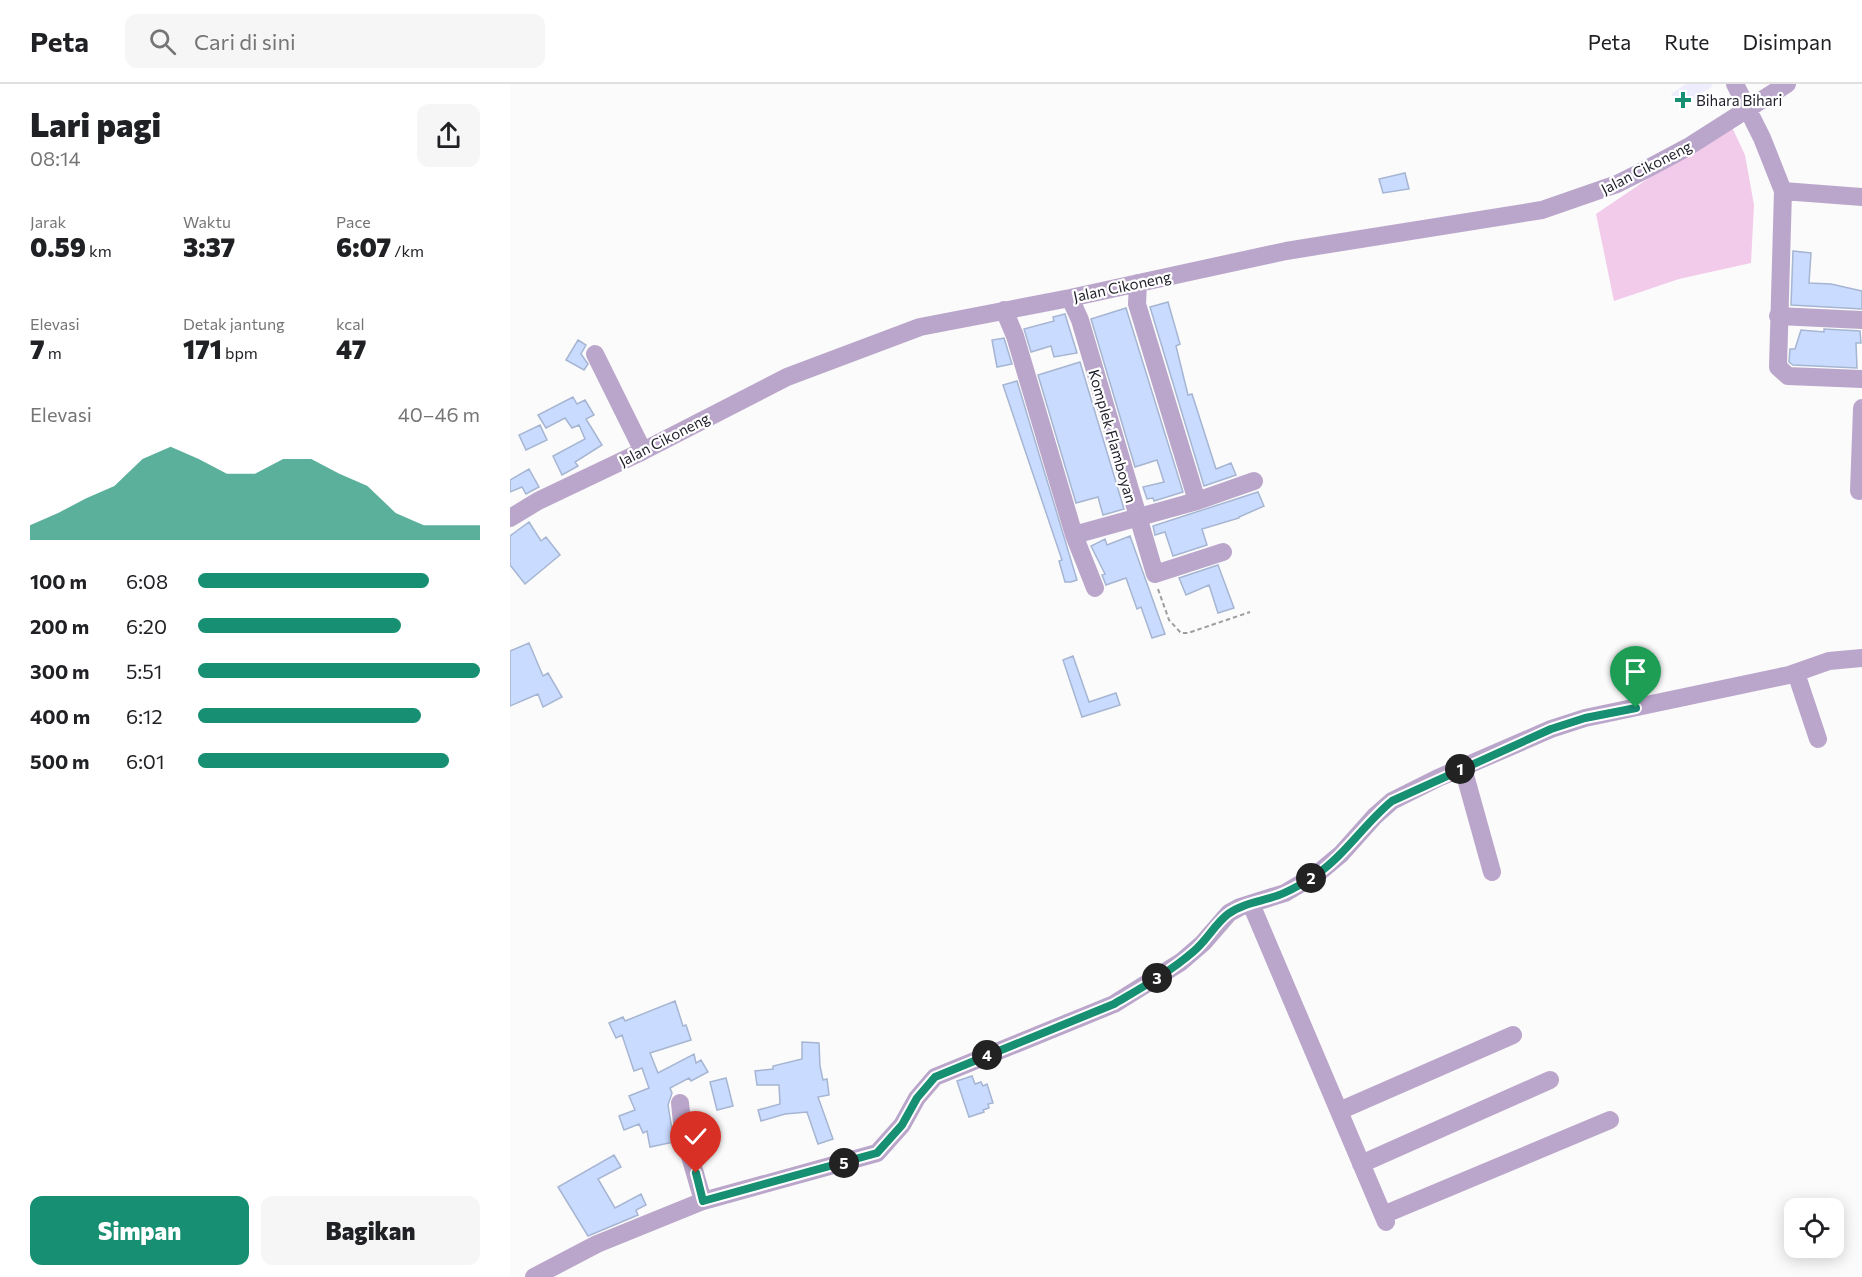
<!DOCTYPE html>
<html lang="id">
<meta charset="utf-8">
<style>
body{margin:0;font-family:Commissioner,sans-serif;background:#f6f6f6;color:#202124;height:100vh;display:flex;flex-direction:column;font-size:22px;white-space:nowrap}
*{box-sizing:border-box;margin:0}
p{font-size:20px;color:#757577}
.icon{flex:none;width:33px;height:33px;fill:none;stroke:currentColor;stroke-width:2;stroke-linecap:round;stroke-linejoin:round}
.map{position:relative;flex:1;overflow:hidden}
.drawer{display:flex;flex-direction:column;background:#fff;width:510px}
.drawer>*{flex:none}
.fabs{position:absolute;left:1274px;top:1114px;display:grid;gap:12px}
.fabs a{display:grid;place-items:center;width:60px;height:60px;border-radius:12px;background:#fff;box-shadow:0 3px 15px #0003;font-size:30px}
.pin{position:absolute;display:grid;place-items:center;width:51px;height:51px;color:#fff;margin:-62px -26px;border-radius:50% 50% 50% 0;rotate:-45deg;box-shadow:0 0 6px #0007}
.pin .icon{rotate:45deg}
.km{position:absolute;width:30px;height:30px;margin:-15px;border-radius:50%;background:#222;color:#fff;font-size:16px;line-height:30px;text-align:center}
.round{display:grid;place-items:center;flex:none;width:63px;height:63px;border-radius:12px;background:#f6f6f6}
.summary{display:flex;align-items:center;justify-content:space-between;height:102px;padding:0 30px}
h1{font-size:33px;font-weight:800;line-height:45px}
.metrics{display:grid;grid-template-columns:repeat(3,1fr);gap:9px;height:102px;padding:6px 30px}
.metrics div{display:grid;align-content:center}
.metrics b{font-size:26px;font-weight:800}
.metrics small{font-size:16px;font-weight:400}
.metrics p{font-size:16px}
.chart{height:168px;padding:12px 30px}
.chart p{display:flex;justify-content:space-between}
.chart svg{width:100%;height:108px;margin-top:6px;fill:#178f73;opacity:.7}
.cta{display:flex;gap:12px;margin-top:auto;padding:12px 30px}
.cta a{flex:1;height:69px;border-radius:12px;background:#178f73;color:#fff;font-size:24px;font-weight:800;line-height:69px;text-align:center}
.cta a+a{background:#f6f6f6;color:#202124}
ul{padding:0 30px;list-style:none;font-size:20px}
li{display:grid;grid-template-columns:96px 72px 1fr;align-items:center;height:45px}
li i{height:15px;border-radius:8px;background:#178f73}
header{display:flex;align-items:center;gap:36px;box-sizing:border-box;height:84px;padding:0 30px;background:#fff;border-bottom:2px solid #e0e0e0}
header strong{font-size:28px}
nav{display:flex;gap:33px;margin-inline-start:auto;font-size:21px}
.search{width:420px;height:54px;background:#f6f6f6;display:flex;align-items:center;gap:15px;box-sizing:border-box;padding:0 21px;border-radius:12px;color:#757577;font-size:22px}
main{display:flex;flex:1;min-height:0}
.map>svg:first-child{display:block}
.built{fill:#ededfd}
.green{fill:#f3cbea}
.building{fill:#c9dbff;stroke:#a6b5d2;stroke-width:1.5}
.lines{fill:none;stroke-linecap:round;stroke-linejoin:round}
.path{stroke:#9d9da2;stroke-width:2;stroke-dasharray:4.5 3;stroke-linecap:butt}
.minor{stroke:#bba6cb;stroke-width:18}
.route-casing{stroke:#fff;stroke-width:12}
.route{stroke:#178f73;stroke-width:8}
.poi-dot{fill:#178f73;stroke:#fff;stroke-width:2}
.labels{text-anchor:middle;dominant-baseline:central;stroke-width:4.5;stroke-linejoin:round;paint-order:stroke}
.poi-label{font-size:15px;fill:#1e1d29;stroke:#fff;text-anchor:start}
.street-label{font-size:15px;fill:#1e1d29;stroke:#fff}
</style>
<header>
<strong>Peta</strong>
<div class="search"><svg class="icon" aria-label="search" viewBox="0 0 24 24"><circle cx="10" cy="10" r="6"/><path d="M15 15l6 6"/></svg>Cari di sini</div>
<nav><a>Peta</a><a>Rute</a><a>Disimpan</a></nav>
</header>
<main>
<section class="drawer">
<div class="summary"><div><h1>Lari pagi</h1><p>08:14</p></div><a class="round"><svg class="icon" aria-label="share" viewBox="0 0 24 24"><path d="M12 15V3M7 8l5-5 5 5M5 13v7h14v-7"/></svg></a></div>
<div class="metrics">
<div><p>Jarak</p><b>0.59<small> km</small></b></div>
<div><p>Waktu</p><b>3:37</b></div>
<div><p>Pace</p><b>6:07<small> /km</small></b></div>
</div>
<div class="metrics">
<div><p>Elevasi</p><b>7<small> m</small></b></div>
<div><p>Detak jantung</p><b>171<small> bpm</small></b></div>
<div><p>kcal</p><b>47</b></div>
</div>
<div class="chart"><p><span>Elevasi</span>40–46 m</p>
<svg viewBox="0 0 160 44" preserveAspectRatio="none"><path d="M0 44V38L10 33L20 27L30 22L40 11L50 6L60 11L70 17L80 17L90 11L100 11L110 17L120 22L130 33L140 38L150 38L160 38V44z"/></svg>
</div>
<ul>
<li><b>100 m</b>6:08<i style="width:82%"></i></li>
<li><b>200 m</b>6:20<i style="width:72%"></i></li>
<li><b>300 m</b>5:51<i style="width:100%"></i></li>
<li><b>400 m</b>6:12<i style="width:79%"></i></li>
<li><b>500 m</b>6:01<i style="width:89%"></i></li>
</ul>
<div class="cta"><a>Simpan</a><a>Bagikan</a></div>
</section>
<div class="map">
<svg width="1352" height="1193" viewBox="0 0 1352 1193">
<rect width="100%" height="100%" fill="#fbfbfb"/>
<path class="built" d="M1176 0H1201L1203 2 1170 22 1161 10Z"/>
<path class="green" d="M1220 39 1235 71 1244 121 1241 179 1169 195 1104 217 1086 130Z"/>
<path class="building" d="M895 89 899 105 873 109 869 95Z
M1283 167 1301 169 1299 199 1321 200 1352 207V225L1281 221Z
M658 218 670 260 666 262 678 311 682 310 706 385 721 379 726 391 694 402 640 223Z
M616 224 673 408 644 417 643 414 637 415 633 403 654 398 647 376 625 383 581 235Z
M555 230 567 269 544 273 541 262 521 268 514 245 544 237 543 233Z
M1314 245 1350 247 1351 259H1346L1347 284 1283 281 1279 278 1280 265H1285L1291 246 1314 248Z
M494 254 502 280 487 283 482 256Z
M68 256 76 261 71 270 78 280 74 286 56 276Z
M570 278 614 425 593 431 588 413 566 419 528 291Z
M507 297 567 496 561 498H555L549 477 552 476 493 301Z
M63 313 67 320 75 316 84 331 76 335 92 361 65 378 68 382 52 391 43 372 75 355 69 341 62 344 55 334 36 344 28 331Z
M30 341 37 356 16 366 9 351Z
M19 385 29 403 16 410 12 403 0 408V396Z
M748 408 754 422 729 433V434L692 445 697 461 663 472 655 448 645 451 643 442Z
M19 438 31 457 36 453 50 471 15 500 0 481V452Z
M620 452 655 550 642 554 631 523 627 525 616 494 596 501 592 491 595 490 581 462 595 455 597 461Z
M708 481 724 524 708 529 699 501 676 511 669 494Z
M19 559 33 592 38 589 52 613 33 623 28 610 0 622V567Z
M563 572 579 618 606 609 610 621 572 633 553 576Z
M165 917 173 942 176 941 181 956 140 969 148 989 184 970 186 979 191 976 198 988 181 997 179 994 160 1004 162 1009 158 1021 164 1058 140 1063 137 1047 133 1049 129 1040 114 1046 109 1032 125 1026 119 1012 139 1004 132 984 124 987 112 951 106 954 99 939 113 933 115 937Z
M292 958 309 959 310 982 313 996 317 995 319 1011 308 1013 323 1055 308 1060 297 1028 275 1030 251 1037 248 1026 270 1020 269 1001H247L245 987 263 985V982L292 975Z
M462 992 465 1000 471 998 473 1002 477 1000 483 1019 478 1020 479 1024 473 1026 474 1028 459 1033 447 997Z
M216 994 223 1022 207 1026 200 998Z
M104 1071 111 1083 88 1095 105 1124 131 1110 136 1121 126 1126 128 1131 78 1152 48 1103Z"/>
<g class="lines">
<path class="path" d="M648 505 659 536 671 549H678L740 528"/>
<path class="minor" d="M1225 0 1252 54 1273 107 1352 113
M1273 107 1268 283 1278 292 1352 295
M628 199 627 220 687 417
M560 214 570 236 645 490 713 468
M494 226 505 252 564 451 585 504
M1268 232 1352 236
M85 270 133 367
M1349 407 1352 324
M0 434 28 417 133 367 277 293 410 243 560 214 776 167 1032 126 1107 100 1133 87 1178 63 1277 0
M564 451 687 417 744 397
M1286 589 1308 655
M953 684 982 788
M741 820 876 1138
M170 1019 173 1048 193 1117
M829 1027 1003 951
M851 1080 1040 996
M873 1131 1100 1036
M24 1193 87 1160 193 1117 367 1069 392 1041 407 1014 425 993 604 920 671 878 693 859 719 829 730 823 775 809 807 790 831 770 865 732 882 717 928 694 1041 645 1075 634 1279 591 1319 577 1352 574"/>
</g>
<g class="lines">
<g class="route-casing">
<path id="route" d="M186 1089 193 1117 367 1069 392 1041 407 1014 425 993 604 920C631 904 660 888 684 867 697 856 705 840 718 830 734 818 757 817 774 809 785 804 797 797 806 791 836 770 855 739 882 717L1041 645 1075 634 1126 624"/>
</g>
<use href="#route" class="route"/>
</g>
<path class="poi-dot" d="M1170 7h6v6h6v6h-6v6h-6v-6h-6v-6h6z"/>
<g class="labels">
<g class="poi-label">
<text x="1186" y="16">Bihara Bihari</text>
</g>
<g class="street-label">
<text transform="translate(1136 83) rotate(-27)">Jalan Cikoneng</text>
<text transform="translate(612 202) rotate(-12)">Jalan Cikoneng</text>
<text transform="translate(603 352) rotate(74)">Komplek Flamboyan</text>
<text transform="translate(154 355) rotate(-27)">Jalan Cikoneng</text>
</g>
</g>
</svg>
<div class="fabs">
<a><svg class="icon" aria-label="locate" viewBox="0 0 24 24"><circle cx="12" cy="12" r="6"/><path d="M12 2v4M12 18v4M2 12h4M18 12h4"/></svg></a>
</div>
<div class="pin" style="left:1126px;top:624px;background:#1e9e55"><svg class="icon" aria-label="arrive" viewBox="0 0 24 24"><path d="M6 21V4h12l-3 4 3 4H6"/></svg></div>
<div class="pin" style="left:186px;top:1089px;background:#d93025"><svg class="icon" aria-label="check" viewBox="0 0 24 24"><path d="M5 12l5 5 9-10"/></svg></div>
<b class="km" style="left:950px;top:685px">1</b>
<b class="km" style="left:801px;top:794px">2</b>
<b class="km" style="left:647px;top:894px">3</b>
<b class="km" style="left:477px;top:971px">4</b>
<b class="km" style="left:334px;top:1079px">5</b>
</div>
</main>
